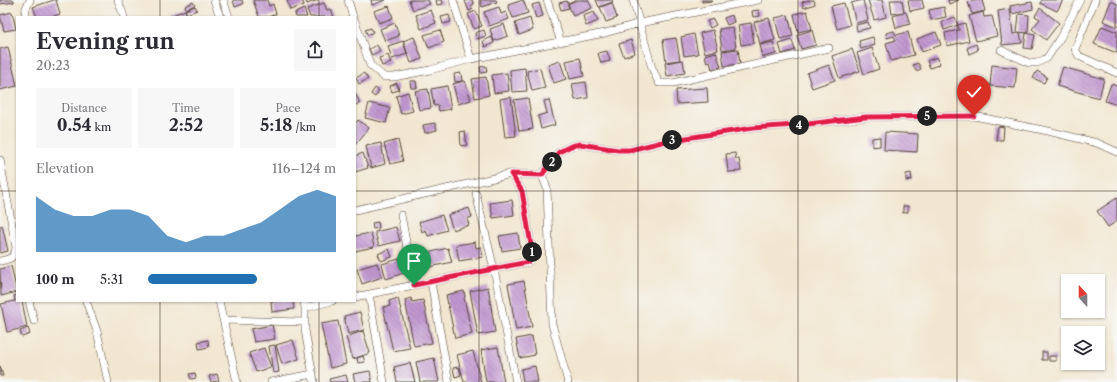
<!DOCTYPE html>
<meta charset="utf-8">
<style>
body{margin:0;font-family:"Libre Caslon Text",serif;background:#f7f7f7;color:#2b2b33;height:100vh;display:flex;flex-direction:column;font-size:15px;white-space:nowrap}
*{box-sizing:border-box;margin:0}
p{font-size:13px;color:#7c7c81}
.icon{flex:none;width:22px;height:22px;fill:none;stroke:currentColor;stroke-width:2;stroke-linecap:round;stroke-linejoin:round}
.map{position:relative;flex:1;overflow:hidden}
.sheet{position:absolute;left:16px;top:16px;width:340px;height:286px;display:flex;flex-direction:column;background:#fff;border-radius:0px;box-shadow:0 1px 3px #0004}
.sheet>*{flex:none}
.needle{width:26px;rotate:339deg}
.buttons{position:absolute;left:1061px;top:274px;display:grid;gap:8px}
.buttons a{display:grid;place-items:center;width:44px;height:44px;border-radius:0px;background:#fff;box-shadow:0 1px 3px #0004;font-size:20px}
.pin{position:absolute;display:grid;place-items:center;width:34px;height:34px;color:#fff;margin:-41px -17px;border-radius:50% 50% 50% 0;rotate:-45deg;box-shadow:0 0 4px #0007}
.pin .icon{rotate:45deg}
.km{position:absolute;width:20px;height:20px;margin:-10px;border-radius:50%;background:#222;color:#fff;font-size:11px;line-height:20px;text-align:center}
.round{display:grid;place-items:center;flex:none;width:42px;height:42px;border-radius:0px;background:#f7f7f7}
.overview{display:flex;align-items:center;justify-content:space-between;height:68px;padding:0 20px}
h1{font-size:22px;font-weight:700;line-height:30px}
.metrics{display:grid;grid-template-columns:repeat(3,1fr);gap:6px;height:68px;padding:4px 20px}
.metrics div{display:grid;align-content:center;border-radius:0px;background:#f7f7f7;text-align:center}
.metrics b{font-size:17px;font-weight:700}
.metrics small{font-size:11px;font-weight:400}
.metrics p{font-size:11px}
.chart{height:112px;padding:8px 20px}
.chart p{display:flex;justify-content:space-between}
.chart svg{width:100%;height:72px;margin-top:4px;fill:#1f6fb2;opacity:.7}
ul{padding:0 20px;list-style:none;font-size:13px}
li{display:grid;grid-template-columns:64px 48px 1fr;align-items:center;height:30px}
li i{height:10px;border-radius:5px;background:#1f6fb2}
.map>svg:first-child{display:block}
.building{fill:url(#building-back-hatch)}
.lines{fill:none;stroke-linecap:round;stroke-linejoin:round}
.minor-casing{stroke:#564639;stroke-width:8}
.minor{stroke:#fff;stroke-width:7}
.route-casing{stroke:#fff;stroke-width:8}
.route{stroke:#e11d48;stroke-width:5}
.grid{fill:none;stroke:#3b2a1e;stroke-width:1;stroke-opacity:0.55}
</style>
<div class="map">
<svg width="1117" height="382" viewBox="0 0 1117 382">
<defs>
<pattern id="building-back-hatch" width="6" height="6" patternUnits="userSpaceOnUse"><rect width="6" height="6" fill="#c197d1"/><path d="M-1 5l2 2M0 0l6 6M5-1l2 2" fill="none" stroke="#9e7ba9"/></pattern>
</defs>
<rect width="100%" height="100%" fill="#f6f6f2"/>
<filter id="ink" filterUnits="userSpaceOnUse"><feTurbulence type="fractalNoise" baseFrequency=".025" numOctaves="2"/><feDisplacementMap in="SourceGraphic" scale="8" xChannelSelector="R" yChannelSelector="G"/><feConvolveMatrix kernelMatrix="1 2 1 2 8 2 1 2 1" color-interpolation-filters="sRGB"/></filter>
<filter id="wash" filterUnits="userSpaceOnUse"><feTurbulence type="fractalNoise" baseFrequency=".012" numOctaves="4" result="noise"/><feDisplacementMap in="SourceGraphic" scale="16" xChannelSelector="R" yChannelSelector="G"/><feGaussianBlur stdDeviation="0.9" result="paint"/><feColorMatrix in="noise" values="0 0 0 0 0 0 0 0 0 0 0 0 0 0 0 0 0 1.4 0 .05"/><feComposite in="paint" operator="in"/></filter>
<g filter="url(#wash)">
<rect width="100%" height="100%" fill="#f2e6d0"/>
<g id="blocks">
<path class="building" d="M0 0H14V2L0 4Z
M54 0H56L60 14 51 17H37L33 7Z
M233 0H242L243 4 235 7Z
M253 0H267L269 6 273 4 276 14 268 17H259Z
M287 0H302L304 5 290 10Z
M306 0H318L307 4Z
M371 0H386L372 5Z
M409 0H428L430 4 413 10Z
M436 0H442L443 4 437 5Z
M468 0H472L474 4 471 6 473 9 469 11 465 1Z
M480 0H496L497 2 482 7Z
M523 0 528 13 513 18 508 5Z
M577 0H588L592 8 573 16 568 4Z
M596 0H612L613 2 599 7Z
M702 0H712V1L702 2Z
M809 0H814L815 4 804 8 802 2Z
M863 0 868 20 856 23 851 3Z
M868 0H882L886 17 874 20Z
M890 0H902L904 12 892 14Z
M908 0H922L924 8 910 11Z
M948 0H959L949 4Z
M978 0H982L985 11 972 14 968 2Z
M1042 0H1063L1057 11 1040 3Z
M567 1 569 8 561 10 559 3Z
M1111 1 1117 4V27L1103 21Z
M193 2 195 5 186 9 185 6Z
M1032 2 1033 9 1012 14 1010 6Z
M324 3 327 10 331 9 334 17H310L307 9Z
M539 3 543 16 536 18 532 5Z
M612 3 617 18 606 22 600 7Z
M844 3 850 25 837 29 831 6Z
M195 6 197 10 187 14 185 10Z
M389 6 393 18 379 23 374 11Z
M499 7 501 14 506 12 509 19 489 26 484 12Z
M944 7 946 17 931 20 929 10Z
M1040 8 1059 23 1046 40 1032 29 1040 19 1035 16Z
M304 9 307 17H296L295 13Z
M1010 9 1013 34 1020 33 1022 43 1002 45 998 11Z
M185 10 187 16 189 15V17H170V16Z
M431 10 436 23 421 29 416 15Z
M759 10 760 16 753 17 752 11Z
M476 11 482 26 474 29 468 14Z
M807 11 812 29 798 32 794 14Z
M12 12 16 29 4 31 0 15Z
M594 12 598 21 586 26 583 16Z
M906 12 910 24 896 28 893 16Z
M983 12 984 17 992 16 997 36 976 41 969 16Z
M1019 14 1029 15 1028 33 1017 32Z
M449 15 451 22 443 24 441 17Z
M732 15 734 22 727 25 724 18Z
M788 15 793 36 780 39 775 18Z
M955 17 958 25 944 30 942 22Z
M530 18 533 30 519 35 515 23Z
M769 18 775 40 760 44 754 22Z
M713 19 716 25 710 28 707 21Z
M868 22 870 28 857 31 856 25Z
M395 23 399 36 385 41 380 29Z
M751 23 754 43 741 45 738 25Z
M965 23 969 41 947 46 945 33 959 30 958 25Z
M504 24 508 36 494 41 490 29Z
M1102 26 1117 32V53L1094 44Z
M733 27 736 48 722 50 719 29Z
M371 28 373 32 368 35 365 30Z
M440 30 444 42 429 48 424 35Z
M484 30 486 36 477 39 475 33Z
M713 30 718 50 705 53 700 33Z
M812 30 816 45 801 49 797 35Z
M894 31 896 35 908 32 914 55 891 61 886 43 896 40 894 36 887 38 886 33Z
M936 32 941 45 922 52 917 39Z
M1026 33 1035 35 1032 49 1024 48Z
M694 34 698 54 684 56 681 37Z
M414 37 422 59 411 63 403 41Z
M492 37 494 43 485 47 483 41Z
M873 37 875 45 861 49 859 41Z
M676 38 680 60 666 62 663 40Z
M631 40 635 53 624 57 619 44Z
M792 40 795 50 782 54 779 44Z
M403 41 407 54 392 59 388 46Z
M773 42 776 54 763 57 760 45Z
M976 44 978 50 969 54 967 48Z
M377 45 380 51 372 55 369 49Z
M8 47 17 86 0 90V49Z
M872 48 879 69 864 74 857 53Z
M738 49 740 64 724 66 722 51Z
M852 49 860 71 839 78 832 56Z
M607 51 610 61 601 63 598 53Z
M716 52 721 67 712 69 710 62 707 63 705 55Z
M388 55 391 63 382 66 379 58Z
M937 57 940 64 930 68 927 61Z
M580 58 584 76 570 79 566 61Z
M683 60 685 73 667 76 665 63Z
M560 61 566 79 554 83 548 65Z
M918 63 921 69 916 71 913 65Z
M829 65 835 80 812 88 807 73Z
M992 65 1017 68 1015 88 990 86Z
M486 66 487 72 481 73 480 67Z
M1063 67 1104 79 1099 98 1057 86Z
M525 68 527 91 512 92 510 70Z
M540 68 545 88 532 91 527 71Z
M1037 71 1047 77 1044 83 1033 78Z
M364 73 368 79 359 84 356 78Z
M461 73 462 81 455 82 454 74Z
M507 73 509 91 494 93 492 75Z
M486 77 489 95 475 98 472 79Z
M410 81H416L417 88H411Z
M463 81H465L471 100 458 104 453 84Z
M586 82 588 98 575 100 572 84Z
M397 83 399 90 392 92 390 86Z
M1111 84 1117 86V105L1105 101Z
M447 86 451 109 439 111 438 105 434 106 431 89Z
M375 88 379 91 375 97 371 94Z
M707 88 708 102 677 104 676 90Z
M428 89 431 108 419 110 415 91Z
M408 92 413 111 401 114 396 96Z
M355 93 360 103 355 105Z
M511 97 516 136 505 137 500 99Z
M528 98 533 129 519 131 514 100Z
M549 100 555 125 541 129 538 116 547 113 544 101Z
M369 103 390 108 386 123 365 118Z
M358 120 369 128 355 145V124Z
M435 123 437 130 425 133 423 125Z
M998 126 1004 127 1003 140H996Z
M465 131 467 145 461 146 460 132Z
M885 132 918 134 917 152 884 150Z
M880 137V146L872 147V138Z
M398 140 403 161 390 164 384 144Z
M381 143 385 164 371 168 366 146Z
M363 153 368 168 355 172V156Z
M735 153 736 159H739L741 171 728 172 726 154Z
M911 173 912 180 906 181V174Z
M1117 198V221L1108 227 1097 211Z
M512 200 514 215 493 218 490 203Z
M903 206H908V212L903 213Z
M469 208 472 217 467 219 469 225 453 230 448 215Z
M442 215 447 230 428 236 426 230 422 232 419 222Z
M378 222 379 228 373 229 372 223Z
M2 225 8 251 0 253V226Z
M396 227 400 241 379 246 375 232Z
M371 233 374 247 355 251V236Z
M518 233 520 248 502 251 499 236Z
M475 242 476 248 481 247 483 257 459 261 456 245Z
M448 248 452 262 430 267 427 253Z
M389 249 392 257 381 261 378 254Z
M402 258 407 272 386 279 382 264Z
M377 263 382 277 362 284 357 269Z
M11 266 17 292 1 296 0 269Z
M524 281 532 327 516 330 508 284Z
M488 287 495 332 478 335 470 291Z
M464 291 465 297 464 298 472 334 455 338 446 295Z
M17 295V301H22L27 327 7 332 1 304 15 301 14 296Z
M398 298 410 348 393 351 383 307 390 306 389 301Z
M411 298 412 302 423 300 432 343 414 346 405 300Z
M271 301H293L294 309 272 312Z
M360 312 364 330 348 334 344 316Z
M338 321 346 364 330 368 321 324Z
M272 325 275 339 254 342 251 329Z
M28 328 30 334 22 337 20 331Z
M363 331 370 353 353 359 346 337Z
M532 336 535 355 520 358 516 339Z
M208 340 209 347 199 349 198 342Z
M293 340 299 359 282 364 276 345Z
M275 345 279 372 273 373 269 346Z
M498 347 504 382H486L481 350Z
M264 348 271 367 256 372 249 353Z
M473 351 481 382H464L457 355Z
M1042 352H1047V360H1042Z
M363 356 365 362 358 363 357 358Z
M1049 356H1056V361H1049Z
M434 358 439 382H420L416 362Z
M410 363 415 382H397L394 367Z
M0 366 3 376H0Z
M535 366 538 382H523L521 369Z
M459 367 461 375 455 377 453 368Z
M370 371 372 382H355L353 374Z
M195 373 196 378 191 379 189 374Z
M217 374 219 381 211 382 209 376Z
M346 375 348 382H330L329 379Z"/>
</g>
</g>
<g filter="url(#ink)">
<use href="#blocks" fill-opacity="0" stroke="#564639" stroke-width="1"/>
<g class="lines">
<g class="minor-casing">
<path id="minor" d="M118 0 124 17
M214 0 220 17
M223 0 229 17
M348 0 353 17
M453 0 471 59
M547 0 561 42
M633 0 652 68 659 83H673L829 48
M1095 0 1075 49 1079 56 1117 73
M25 17 26 8 30 0
M355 21 370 65 384 77H394L430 70 471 59 605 33 640 23 758 0
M1001 50 1029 63H1037L1047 58 1060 38 1080 0
M0 160 16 247C15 258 10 259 0 261
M542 175 559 152 571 146 580 144 618 150H630L666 141 753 128 808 124 866 117 974 116 1048 131 1097 143 1117 152
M476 194 494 269 516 382
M355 210 511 174 542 175 547 188 552 324 568 382
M401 215 414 285
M431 282 449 382
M369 294 384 382
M355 297 528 262 533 257 522 191 511 174
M29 301 34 321
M86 301 97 331 108 382
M219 301 237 382
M304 301 305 308V330L314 382
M305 308 332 301
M223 320 305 322
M271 382 313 374"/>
</g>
<use href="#minor" class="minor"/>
</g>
</g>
<g class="lines" filter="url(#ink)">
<g class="route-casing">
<path id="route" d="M414 285 528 262 533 257 522 191 511 174 542 175 559 152 571 146 580 144 618 150H630L666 141 753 128 808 124 866 117 974 116"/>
</g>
<use href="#route" class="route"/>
</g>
<path class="grid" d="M160 0V17M319 0V17M479 0V382M638 0V382M798 0V382M957 0V382M0 191H17M355 191H1117M160 301V382M319 301V382"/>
</svg>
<div class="buttons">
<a><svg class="needle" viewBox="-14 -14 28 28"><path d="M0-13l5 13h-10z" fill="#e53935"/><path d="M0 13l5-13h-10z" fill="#7c7c81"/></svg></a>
<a><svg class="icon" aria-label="layers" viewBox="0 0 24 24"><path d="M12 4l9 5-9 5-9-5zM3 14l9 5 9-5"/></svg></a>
</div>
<div class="pin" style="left:414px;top:285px;background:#1e9e55"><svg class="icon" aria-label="arrive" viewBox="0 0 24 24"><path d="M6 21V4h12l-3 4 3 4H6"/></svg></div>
<div class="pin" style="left:974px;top:116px;background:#d93025"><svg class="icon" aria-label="check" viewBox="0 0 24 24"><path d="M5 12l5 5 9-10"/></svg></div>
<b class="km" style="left:532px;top:252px">1</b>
<b class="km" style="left:552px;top:162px">2</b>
<b class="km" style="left:672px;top:140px">3</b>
<b class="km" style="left:799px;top:125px">4</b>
<b class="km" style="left:927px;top:116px">5</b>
<section class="sheet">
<div class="overview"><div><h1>Evening run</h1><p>20:23</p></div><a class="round"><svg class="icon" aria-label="share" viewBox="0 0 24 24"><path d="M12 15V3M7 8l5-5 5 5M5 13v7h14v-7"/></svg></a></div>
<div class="metrics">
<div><p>Distance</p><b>0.54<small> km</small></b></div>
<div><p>Time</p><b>2:52</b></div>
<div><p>Pace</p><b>5:18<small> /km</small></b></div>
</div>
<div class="chart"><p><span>Elevation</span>116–124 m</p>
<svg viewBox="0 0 160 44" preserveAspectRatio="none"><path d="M0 44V10L10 18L20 22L30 22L40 18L50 18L60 22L70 34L80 38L90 34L100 34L110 30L120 26L130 18L140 10L150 6L160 10V44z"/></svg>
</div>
<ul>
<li><b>100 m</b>5:31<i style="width:58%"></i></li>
</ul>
</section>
</div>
